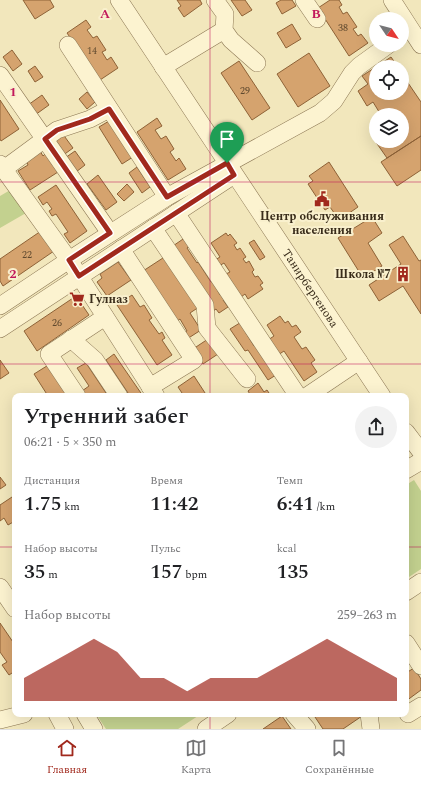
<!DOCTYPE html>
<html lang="ru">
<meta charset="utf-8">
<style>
body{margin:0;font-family:Spectral,serif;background:#f2f2f2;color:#202124;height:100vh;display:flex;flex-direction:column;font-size:15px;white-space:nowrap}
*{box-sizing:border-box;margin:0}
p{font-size:13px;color:#757577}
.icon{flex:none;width:22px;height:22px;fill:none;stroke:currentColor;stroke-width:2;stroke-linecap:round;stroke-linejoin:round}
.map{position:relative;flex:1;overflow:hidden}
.sheet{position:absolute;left:12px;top:393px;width:397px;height:324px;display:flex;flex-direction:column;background:#fff;border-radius:8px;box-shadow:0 4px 16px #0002}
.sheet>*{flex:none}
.needle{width:26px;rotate:125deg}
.controls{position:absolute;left:369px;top:12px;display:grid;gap:8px}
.controls a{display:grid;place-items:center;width:40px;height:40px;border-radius:50%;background:#fff;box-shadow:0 4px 16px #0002;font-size:20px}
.pin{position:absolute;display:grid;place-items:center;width:34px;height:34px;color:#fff;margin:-41px -17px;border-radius:50% 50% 50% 0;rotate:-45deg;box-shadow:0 0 4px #0007}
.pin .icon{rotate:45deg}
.round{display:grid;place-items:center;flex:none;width:42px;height:42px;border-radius:21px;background:#f2f2f2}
.headline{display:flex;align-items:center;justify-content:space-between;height:68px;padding:0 12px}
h1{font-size:22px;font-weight:600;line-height:30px}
.stats{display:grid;grid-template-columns:repeat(3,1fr);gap:6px;height:68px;padding:4px 12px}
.stats div{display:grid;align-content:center}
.stats b{font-size:20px;font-weight:600}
.stats small{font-size:11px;font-weight:400}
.stats p{font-size:11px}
.chart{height:112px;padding:8px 12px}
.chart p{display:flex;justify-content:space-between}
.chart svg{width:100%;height:72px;margin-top:4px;fill:#a1291d;opacity:.7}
.menu{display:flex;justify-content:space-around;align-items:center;height:56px;border-top:1px solid #e0e0e0;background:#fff;font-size:11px;color:#757577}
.menu a{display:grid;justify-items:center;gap:2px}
.menu .active{color:#a1291d}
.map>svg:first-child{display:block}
.green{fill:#c3d18f}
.building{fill:#d5a36e;stroke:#8e6237}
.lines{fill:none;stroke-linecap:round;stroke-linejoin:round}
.minor-casing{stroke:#8c7754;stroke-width:18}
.minor{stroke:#fcf3d0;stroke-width:17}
.route-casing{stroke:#fff;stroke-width:8}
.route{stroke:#a1291d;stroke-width:5}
.grid{fill:none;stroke:#c2185b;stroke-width:1;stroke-opacity:0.55}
.labels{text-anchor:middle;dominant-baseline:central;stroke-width:4;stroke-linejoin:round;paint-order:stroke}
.number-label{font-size:10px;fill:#604a2f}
.poi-label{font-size:12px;font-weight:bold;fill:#392c1a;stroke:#f9f0cd}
.street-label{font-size:12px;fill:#392c1a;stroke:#f9f0cd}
.grid-label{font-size:13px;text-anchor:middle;font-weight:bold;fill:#c2185b;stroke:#f9f0cd;stroke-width:4;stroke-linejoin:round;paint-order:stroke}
</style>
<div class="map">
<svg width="421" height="729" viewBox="0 0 421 729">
<rect width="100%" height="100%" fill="#f2e7bc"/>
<path class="green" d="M12 189 26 213 0 228V196Z
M414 480 421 491V569L406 579V485Z
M96 714H201L178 729H106Z"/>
<path class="building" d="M23 0H50L54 7 35 19Z
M177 0H200L202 4 184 17 178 8 181 6Z
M231 0H245L252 10 242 16Z
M281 0H292L296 6 282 14 276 3Z
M330 0H339L342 5 339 7 343 14 347 12 357 27 353 29 358 36 361 34 368 43 349 56 318 8Z
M86 20 91 27 87 30 93 38 97 36 106 50 102 52 107 60 111 57 118 68 100 80 67 33Z
M292 24 301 39 286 48 277 33Z
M12 50 22 64 13 71 3 57Z
M309 53 330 86 298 107 277 74Z
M391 57 398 67H376V93H402V74L421 102V136L387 158 373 138 376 136V141H402V115H381L373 102 367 106 358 91 368 84 362 76Z
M239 61 270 108 252 120 221 73Z
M35 66 43 77 35 82 28 71Z
M87 92 95 102 87 109 79 99Z
M42 95 49 105 35 115 28 105Z
M0 100 19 129 1 141 0 139Z
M157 118 162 126 155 130 161 139 166 136 174 149 170 152 176 161 179 158 186 169 168 180 137 132Z
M109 121 133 157 122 164 99 127Z
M62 133 73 148 62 156 51 141Z
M421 136V170L397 186 381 162Z
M40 151 43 156 46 153 58 172 30 190 18 171 28 165 26 160Z
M75 151 85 165 76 172 65 158Z
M329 162 358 207 339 220 330 207 325 210 308 184 313 181 309 176Z
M137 167 150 187 142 193 129 173Z
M98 175 117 202 106 210 87 184Z
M127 184 134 192 124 201 117 194Z
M56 185 87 231 70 243 64 234 68 232 56 214 52 216 49 211 52 209 47 202 43 205 38 197Z
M372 217 382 233 368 243 382 266 363 278 338 238Z
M41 231 54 251 3 286 0 281V259Z
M226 233 228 236 230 234 237 243 234 245 237 250 240 248 246 257 243 259 246 263 249 261 254 270 252 272 255 277 258 276 263 283 260 285 263 289 248 299 245 294 241 297 226 274 230 272 224 263 219 266 215 260 220 257 211 243Z
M403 236 419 261 421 260V314L403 286 379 301 369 285 401 264 389 245Z
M186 237 191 245 187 248 197 263 198 262 211 282 213 281 220 295 223 293 227 297 223 300 228 307 219 313 216 309 213 311 170 248Z
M254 240 265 257 260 260 249 243Z
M166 256 199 307 190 313 201 330 187 339 183 333 187 331 180 319 176 322 143 271Z
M118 262 131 280 107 296 97 282 102 278 100 274Z
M132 295 140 307 144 305 152 318 149 320 159 334 162 332 165 338 162 340 172 355 157 365 117 305Z
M76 296 89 315 37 351 24 331Z
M280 316 285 323 288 321 292 327 296 325 301 332 294 337 302 349 306 347 315 360 311 363 317 372 304 381 284 351 278 355 268 340 274 336 267 325Z
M243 321 249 331 246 333 254 346 258 343 276 375 268 380 248 350 245 351 230 329Z
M208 339 218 354 203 364 193 349Z
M114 354 143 396H130L106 360Z
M0 360 9 373 0 379Z
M86 363 108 396H85L82 391 89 386 77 368Z
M50 364 71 396H48L34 374Z
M194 376 207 396H184L178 387Z
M258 383 264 392 267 390 271 396H251L248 391Z
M0 477 6 485 0 489Z
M15 495V521L8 525 4 518 0 521V505Z
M0 623 15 645V671L9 675 2 665 7 662 0 652Z
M414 668 421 679V690L406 701V673Z
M313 714H365L343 729H323Z
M282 716 291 729H263Z"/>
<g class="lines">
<g class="minor-casing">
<g id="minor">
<path id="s1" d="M119 0 382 396"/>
<path d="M215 0 225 14 224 30 231 40 257 63"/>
<path d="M304 0 317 19"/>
<path d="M392 0 421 45"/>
<path d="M68 45 167 197"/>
<path d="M163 67 224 30"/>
<path d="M0 75 110 233"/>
<path d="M0 164 69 260 156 396"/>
<path d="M4 169 57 130 90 119 109 109"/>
<path d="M176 213 298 396"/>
<path d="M153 228 205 305 207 328 247 379"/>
<path d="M121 249 194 360 150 387"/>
<path d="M0 306 69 260 167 197 320 113 334 101 352 73 359 66 388 45"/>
<path d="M0 329 234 175"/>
<path d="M71 339 95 360 119 396"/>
<path d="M77 396 49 354 105 317"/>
<path d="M307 396 359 361"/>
<path d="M406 432 421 452"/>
<path d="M406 470 421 461"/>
<path d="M0 587 15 609"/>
<path d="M406 592 421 582"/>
<path d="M406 643 421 666"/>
<path d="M57 714 65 729"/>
<path d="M85 714 94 729"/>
<path d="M294 714 307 729"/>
<path d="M369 714 371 729"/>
<path d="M408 714 421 706"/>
<path d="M0 720 24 714"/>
<path d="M206 729 228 714"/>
</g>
</g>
<use href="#minor" class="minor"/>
</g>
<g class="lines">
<g class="route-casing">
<path id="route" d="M109 109 167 197 227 163 234 175 79 276 69 260 110 233 45 139 57 130 90 119Z"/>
</g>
<use href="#route" class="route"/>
</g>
<path class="grid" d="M210 0V396M0 182H421M0 364H421M0 547H15M406 547H421M210 714V729"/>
<defs>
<g id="civic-bare" transform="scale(1.2)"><path d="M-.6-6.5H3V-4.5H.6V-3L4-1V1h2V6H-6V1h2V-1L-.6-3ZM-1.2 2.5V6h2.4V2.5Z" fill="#a1291d" stroke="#f9f0cd" stroke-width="2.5" paint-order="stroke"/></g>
<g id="building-bare" transform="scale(1.2)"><path d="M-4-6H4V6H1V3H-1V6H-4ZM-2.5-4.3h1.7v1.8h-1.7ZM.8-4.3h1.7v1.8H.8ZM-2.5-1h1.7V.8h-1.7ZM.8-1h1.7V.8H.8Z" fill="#a1291d" stroke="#f9f0cd" stroke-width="2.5" paint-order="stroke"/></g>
<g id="supermarket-bare" transform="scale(1.2)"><path d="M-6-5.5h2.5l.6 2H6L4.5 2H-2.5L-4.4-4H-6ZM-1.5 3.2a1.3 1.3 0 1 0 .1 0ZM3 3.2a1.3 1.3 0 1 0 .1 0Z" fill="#a1291d" stroke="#f9f0cd" stroke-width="2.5" paint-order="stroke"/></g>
</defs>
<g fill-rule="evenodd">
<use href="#civic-bare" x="322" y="199"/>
<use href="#building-bare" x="403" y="274"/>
<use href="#supermarket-bare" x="77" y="299"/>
</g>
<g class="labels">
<g class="number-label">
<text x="343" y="28">38</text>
<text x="92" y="51">14</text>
<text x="245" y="91">29</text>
<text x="27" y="255">22</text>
<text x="57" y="323">26</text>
</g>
<g class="poi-label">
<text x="322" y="216">Центр обслуживания<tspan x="322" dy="14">населения</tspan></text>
<text x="391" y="274" text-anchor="end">Школа №7</text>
<text x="89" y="299" text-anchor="start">Гулназ</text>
</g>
<g class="street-label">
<text stroke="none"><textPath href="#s1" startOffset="346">Танирбергенова</textPath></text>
</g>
</g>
<g class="grid-label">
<text x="105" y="18">A</text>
<text x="316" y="18">B</text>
<text x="13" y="96">1</text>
<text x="13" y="278">2</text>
</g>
</svg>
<div class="controls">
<a><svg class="needle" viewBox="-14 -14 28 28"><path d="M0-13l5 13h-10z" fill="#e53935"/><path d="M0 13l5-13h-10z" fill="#757577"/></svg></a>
<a><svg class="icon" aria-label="locate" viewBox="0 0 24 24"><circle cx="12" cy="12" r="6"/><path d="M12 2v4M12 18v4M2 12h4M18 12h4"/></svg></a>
<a><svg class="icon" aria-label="layers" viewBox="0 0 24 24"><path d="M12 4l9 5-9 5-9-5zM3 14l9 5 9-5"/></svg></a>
</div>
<div class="pin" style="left:227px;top:163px;background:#1e9e55"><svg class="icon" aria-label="arrive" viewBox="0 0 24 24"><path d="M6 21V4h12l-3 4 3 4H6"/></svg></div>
<section class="sheet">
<div class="headline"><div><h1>Утренний забег</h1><p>06:21 · 5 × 350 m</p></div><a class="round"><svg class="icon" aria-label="share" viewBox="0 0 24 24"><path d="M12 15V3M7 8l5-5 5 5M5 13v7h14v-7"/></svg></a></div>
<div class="stats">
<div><p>Дистанция</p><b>1.75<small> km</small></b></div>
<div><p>Время</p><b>11:42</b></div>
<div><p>Темп</p><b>6:41<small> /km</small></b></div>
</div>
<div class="stats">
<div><p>Набор высоты</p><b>35<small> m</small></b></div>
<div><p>Пульс</p><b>157<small> bpm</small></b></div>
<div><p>kcal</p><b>135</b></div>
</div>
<div class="chart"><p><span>Набор высоты</span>259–263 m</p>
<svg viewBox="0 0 160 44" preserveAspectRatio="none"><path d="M0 44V30L10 22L20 14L30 6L40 14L50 30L60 30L70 38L80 30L90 30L100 30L110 22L120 14L130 6L140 14L150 22L160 30V44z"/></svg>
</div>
</section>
</div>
<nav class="menu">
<a class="active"><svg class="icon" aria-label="home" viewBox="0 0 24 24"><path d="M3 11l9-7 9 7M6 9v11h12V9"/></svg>Главная</a>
<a><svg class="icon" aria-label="map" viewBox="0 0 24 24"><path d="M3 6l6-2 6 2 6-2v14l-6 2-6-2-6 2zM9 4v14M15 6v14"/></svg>Карта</a>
<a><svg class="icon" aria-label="saved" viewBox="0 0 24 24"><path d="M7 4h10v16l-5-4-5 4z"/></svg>Сохранённые</a>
</nav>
